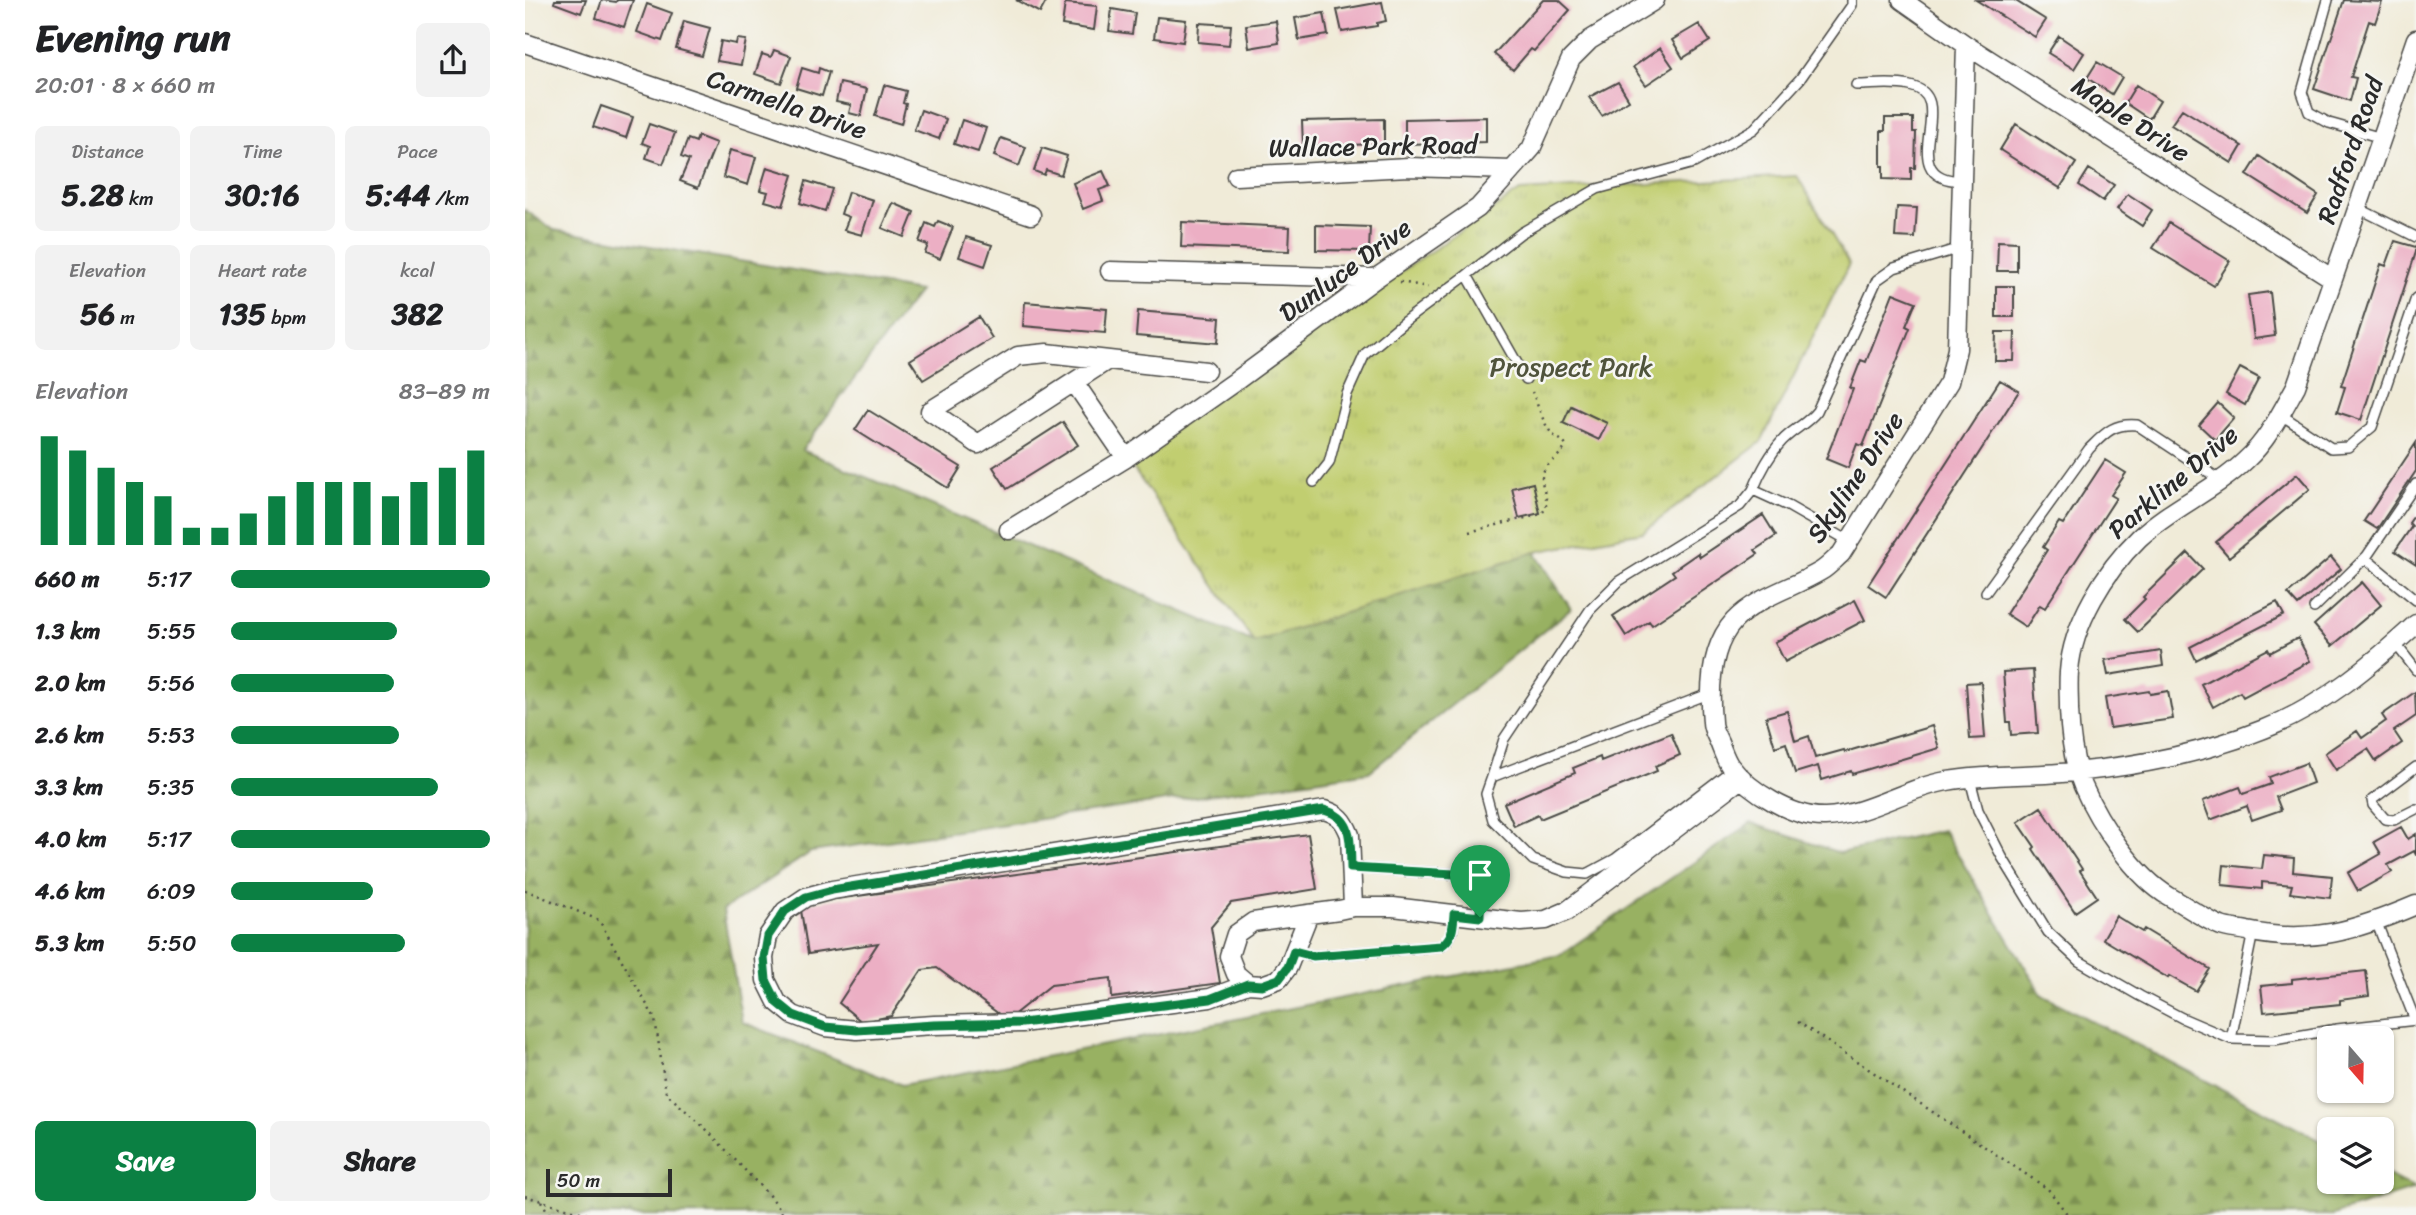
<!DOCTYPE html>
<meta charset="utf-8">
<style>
body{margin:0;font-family:Sriracha,sans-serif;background:#f2f2f2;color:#202124;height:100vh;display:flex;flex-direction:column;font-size:26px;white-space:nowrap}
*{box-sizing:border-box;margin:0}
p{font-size:23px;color:#757577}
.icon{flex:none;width:38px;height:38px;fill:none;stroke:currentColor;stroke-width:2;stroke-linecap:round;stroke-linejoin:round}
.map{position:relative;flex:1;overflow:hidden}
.panel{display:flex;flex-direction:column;background:#fff;width:525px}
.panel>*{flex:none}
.needle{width:46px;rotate:160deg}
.tools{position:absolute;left:1792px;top:1026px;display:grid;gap:14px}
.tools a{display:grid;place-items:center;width:77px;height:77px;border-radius:10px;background:#fff;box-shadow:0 2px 5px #0004;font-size:35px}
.scale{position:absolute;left:21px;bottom:18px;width:126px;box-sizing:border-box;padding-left:7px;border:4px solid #2b2b2b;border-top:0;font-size:19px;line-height:24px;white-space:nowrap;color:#2b2b2b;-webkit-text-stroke:5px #f6f6f2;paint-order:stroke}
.pin{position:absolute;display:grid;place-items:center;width:60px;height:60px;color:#fff;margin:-72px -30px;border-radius:50% 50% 50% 0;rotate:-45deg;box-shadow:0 0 7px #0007}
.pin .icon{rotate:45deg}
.round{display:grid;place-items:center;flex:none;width:74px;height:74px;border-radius:10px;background:#f2f2f2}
.overview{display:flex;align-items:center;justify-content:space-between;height:119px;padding:0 35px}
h1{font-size:38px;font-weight:700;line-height:52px}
.metrics{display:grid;grid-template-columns:repeat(3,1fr);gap:10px;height:119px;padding:7px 35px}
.metrics div{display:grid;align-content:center;border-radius:10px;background:#f2f2f2;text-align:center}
.metrics b{font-size:30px;font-weight:700}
.metrics small{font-size:19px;font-weight:400}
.metrics p{font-size:19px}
.chart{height:196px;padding:14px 35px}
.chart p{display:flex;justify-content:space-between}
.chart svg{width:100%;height:126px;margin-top:7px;stroke:#0b8043;stroke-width:6}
.primary-button{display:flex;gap:14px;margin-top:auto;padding:14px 35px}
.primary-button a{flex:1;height:80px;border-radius:10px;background:#0b8043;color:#fff;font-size:28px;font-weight:700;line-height:80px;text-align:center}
.primary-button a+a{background:#f2f2f2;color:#202124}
ul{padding:0 35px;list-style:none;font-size:23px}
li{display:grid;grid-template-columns:112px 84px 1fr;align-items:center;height:52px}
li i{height:18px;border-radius:9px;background:#0b8043}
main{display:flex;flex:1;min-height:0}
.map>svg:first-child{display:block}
.forest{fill:url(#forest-firs);stroke:#626e46;stroke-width:2}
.park{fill:url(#park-tufts);stroke:#767c4e;stroke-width:2}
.building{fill:#ecafc4}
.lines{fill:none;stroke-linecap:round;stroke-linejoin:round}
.lane-casing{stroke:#494845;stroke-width:12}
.street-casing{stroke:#494845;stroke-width:21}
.path{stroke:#494845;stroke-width:2.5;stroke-dasharray:2 5;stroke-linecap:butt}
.lane{stroke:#fff;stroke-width:9}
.street{stroke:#fff;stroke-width:18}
.route-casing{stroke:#fff;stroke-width:14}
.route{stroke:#0b8043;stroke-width:9}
.labels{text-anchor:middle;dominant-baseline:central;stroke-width:5;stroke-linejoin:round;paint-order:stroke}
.street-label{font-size:26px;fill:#2b2b2b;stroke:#f6f6f2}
.park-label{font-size:26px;fill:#50543c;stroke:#f6f6f2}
</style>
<main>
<section class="panel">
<div class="overview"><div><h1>Evening run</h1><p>20:01 · 8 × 660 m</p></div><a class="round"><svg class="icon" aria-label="share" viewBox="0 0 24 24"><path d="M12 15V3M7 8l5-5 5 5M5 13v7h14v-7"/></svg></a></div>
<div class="metrics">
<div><p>Distance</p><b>5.28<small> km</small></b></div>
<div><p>Time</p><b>30:16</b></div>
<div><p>Pace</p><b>5:44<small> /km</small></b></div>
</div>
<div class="metrics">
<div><p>Elevation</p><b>56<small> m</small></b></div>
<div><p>Heart rate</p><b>135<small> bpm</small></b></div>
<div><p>kcal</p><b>382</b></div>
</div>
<div class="chart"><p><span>Elevation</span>83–89 m</p>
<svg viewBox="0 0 160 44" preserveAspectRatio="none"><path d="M5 44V6M15 44V11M25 44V17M35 44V22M45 44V27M55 44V38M65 44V38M75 44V33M85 44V27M95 44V22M105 44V22M115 44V22M125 44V27M135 44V22M145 44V17M155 44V11"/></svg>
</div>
<ul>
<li><b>660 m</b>5:17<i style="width:100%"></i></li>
<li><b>1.3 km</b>5:55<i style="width:64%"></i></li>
<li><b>2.0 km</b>5:56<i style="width:63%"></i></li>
<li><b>2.6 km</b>5:53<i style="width:65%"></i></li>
<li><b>3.3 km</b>5:35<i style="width:80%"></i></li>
<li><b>4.0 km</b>5:17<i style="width:100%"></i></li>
<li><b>4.6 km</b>6:09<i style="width:55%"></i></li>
<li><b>5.3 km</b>5:50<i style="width:67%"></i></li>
</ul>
<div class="primary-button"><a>Save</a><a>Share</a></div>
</section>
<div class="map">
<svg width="1891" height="1215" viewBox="0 0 1891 1215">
<defs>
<pattern id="forest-firs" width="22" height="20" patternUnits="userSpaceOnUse" patternTransform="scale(1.75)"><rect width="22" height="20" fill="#98b162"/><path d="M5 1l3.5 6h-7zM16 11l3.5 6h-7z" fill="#7c9051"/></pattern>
<pattern id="park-tufts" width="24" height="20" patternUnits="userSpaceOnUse" patternTransform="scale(1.75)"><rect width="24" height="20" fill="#c1ce70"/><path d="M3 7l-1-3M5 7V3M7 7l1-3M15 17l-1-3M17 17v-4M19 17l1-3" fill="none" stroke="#a6b161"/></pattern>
</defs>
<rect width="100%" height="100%" fill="#f6f6f2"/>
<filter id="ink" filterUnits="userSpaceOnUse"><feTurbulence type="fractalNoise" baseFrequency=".0143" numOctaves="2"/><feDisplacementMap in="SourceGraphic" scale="14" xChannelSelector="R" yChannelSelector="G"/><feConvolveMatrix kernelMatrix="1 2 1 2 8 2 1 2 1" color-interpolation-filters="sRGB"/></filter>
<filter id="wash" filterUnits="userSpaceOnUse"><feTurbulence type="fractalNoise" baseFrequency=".00686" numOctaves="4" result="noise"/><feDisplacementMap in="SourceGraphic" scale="28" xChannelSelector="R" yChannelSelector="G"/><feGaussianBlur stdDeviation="1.57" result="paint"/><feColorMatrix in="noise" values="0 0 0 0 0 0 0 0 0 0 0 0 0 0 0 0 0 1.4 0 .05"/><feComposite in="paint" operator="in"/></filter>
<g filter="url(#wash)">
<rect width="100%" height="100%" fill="#f0ebd8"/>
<path class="forest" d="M0 210 29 230 394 291 277 450 729 642 1010 552 1046 609 844 772 286 852 198 910 217 1022 377 1085 1035 955 1226 823 1315 853 1418 830 1517 995 1804 1145V1181H1857V1172L1890 1189 1808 1215H0Z"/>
<path class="park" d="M1272 176 1324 264 1236 442 1118 532 1010 552 729 642 601 458 995 191Z"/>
<g id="blocks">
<path class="building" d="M30 0H61L56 13 29 3Z
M77 0 91 2 92 0H108L99 27 71 18Z
M491 0H522L515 13Z
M1018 0H1034L1045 10 1009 51 1006 49 988 70 969 54Z
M1451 0H1489L1521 20 1510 37Z
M1819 0 1857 2 1850 23 1844 21 1826 77 1831 78 1825 101 1789 89Z
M857 2 861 21 852 23V26L817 32 812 10Z
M540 3 572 6 569 30 537 25Z
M122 4 147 13 137 41 112 32Z
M587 9 610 13 607 34 584 31Z
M799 13 803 35 774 40 770 18Z
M632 17 661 20 658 42 629 38Z
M159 21 185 28 177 56 151 49Z
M751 21 754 43 724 48 721 25Z
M674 23 706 25 704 45 673 42Z
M1174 24 1185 41 1158 58 1147 40Z
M1534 36 1559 53 1549 69 1523 53Z
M212 39 221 40 216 65 192 61 196 41 211 44Z
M1135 48 1148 67 1121 85 1108 67Z
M249 50 266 56 256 83 230 74 237 54 246 57Z
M1572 62 1597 77 1587 94 1562 78Z
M277 68 293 73 294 68 304 72 297 96 271 88Z
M1093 82 1104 100 1077 116 1064 97Z
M315 83 342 89 336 116 324 113 326 105 311 102Z
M359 85 381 91 378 103 381 104 376 124 350 116Z
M1611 85 1635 101 1624 119 1600 103Z
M76 106 108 117 101 138 68 127Z
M1657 109 1717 146 1707 163 1646 125Z
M396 110 421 119 414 139 389 130Z
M961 117V142L880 144V119Z
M1360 118H1388V132H1391L1390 168H1386V180L1358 179V166H1356V131H1360Z
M859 119V144L778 146 777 121Z
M437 120 461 128 453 152 429 144Z
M124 124 150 133 138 164 121 158 125 146 117 143Z
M1491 124 1551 163 1535 188 1475 150Z
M173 136 191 143 173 188 155 181 164 160 156 157 163 139 171 142Z
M476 138 501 147 494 166 469 156Z
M517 148 542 156 536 175 521 170 519 175 509 171Z
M205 150 231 157 223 185 198 177Z
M1734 156 1793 195 1782 213 1722 175Z
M242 167 268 175 258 206 240 201 243 192 235 190Z
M1564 169 1589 185 1578 201 1554 185Z
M578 171 585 186 574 190 578 201 558 209 548 183Z
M281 181 307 189 300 211 275 203Z
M323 192 348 200 337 235 319 230 324 217 316 214Z
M1603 194 1627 210 1617 226 1592 209Z
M368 203 389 212 379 237 357 228Z
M1372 207 1392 208 1390 238 1370 237Z
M413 221 428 227 415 259 400 253 403 245 394 242 401 223 410 227Z
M657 222 765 227 764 251 656 247Z
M1644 223 1705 261 1689 286 1628 248Z
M791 225 845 227 844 251 791 250Z
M441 237 467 245 460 266 434 257Z
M1473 241 1492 242V271H1472Z
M1870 241 1891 247V252L1836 420 1812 412 1820 387 1816 386 1856 264 1861 266Z
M1471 286H1489V317H1471Z
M1745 292 1750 336 1729 339 1723 295Z
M1368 293 1391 302 1381 326 1385 328 1338 446 1332 444 1323 468 1301 459 1328 389 1325 388 1336 360 1341 362Z
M500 302 582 309 580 333 498 326Z
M613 311 695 318 693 343 611 336Z
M454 317 467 338 398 380 385 360Z
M1471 332H1490L1489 361H1470Z
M1715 368 1734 378 1720 405 1701 394Z
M1475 380 1494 391 1361 597 1343 585Z
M1693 403 1709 418 1690 440 1674 425Z
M1046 406 1082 423 1074 440 1038 423Z
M343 410 436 467 423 488 330 430Z
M538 422 553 445 482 489 468 467Z
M1891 443V471L1852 529 1839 521Z
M1580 460 1601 473 1586 495 1591 498 1520 608 1515 605 1501 627 1481 614 1522 550 1518 547 1534 522 1538 524Z
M1772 474 1785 489 1704 557 1691 542Z
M1008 483 1015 513 994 518 987 488Z
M1891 513V565L1870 551 1887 526 1884 523Z
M1238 515 1251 536 1230 550 1233 554 1127 625 1124 621 1101 636 1088 616 1150 575 1147 571 1173 553 1175 557Z
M1663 553 1678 569 1613 632 1600 619 1620 599 1618 597Z
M1806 557 1816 569 1773 605 1763 594Z
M1837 582 1856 605 1807 646 1789 625Z
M1330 600 1340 620 1260 662 1250 642Z
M1752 602 1759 615 1671 660 1665 647Z
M1773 638 1785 661 1718 697 1715 692 1688 707 1676 684 1743 649 1745 653Z
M1636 651 1638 666 1583 675 1580 660Z
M1508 670 1513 733 1486 735 1485 722H1482L1478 672Z
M1456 682 1460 738 1445 739 1441 683Z
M1624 691 1625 694 1643 691 1648 719 1585 728 1580 698Z
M1890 692 1891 716 1869 731 1877 743 1851 761 1843 749 1811 770 1800 753 1832 731 1837 738 1861 721 1857 715Z
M1262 711 1270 741 1284 736 1290 758 1319 750 1320 752 1407 726 1414 748 1327 774 1326 771 1297 780 1293 766 1270 773 1261 743 1250 747 1241 717Z
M1146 733 1155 755 1130 766 1132 771 1015 819 1013 815 989 826 979 803 1050 773 1048 768 1075 757 1076 761Z
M1781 763 1788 783 1751 797 1756 810 1727 820 1722 806 1685 820 1678 801 1715 787 1718 794 1746 784 1744 777Z
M1516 807 1557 869 1555 871 1572 897 1550 912 1508 849 1510 847 1493 822Z
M1876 827 1883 839 1891 834V855L1889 851 1863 865 1867 872 1833 891 1823 873 1856 854 1849 842Z
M783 834 792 889 706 903 686 927 695 983 587 998 586 978 526 985 482 1020 412 968 397 970 366 1016 337 1022 314 1003 353 943 283 954 275 904Z
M1739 855 1769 858 1768 872 1807 876 1805 898 1765 893 1767 885 1737 882V889L1697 885 1699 865 1737 869Z
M1591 916 1617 932 1619 929 1685 969 1671 991 1644 976 1643 978 1578 939Z
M1841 971 1844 996 1815 1000V1004L1739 1012 1736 986 1767 983V979Z"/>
</g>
</g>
<g filter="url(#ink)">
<use href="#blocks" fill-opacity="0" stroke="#494845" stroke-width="2"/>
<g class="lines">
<g class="lane-casing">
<path id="lane" d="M1803 0 1777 92 1784 112 1804 123 1857 138
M1331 85C1348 85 1368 82 1385 86 1438 97 1364 179 1437 181
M1833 208 1891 237
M1001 379 942 275 996 233 1072 189 1169 163 1229 129 1275 79 1327 5V0
M1755 414 1806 448 1823 447 1847 427 1891 298
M789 482 804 463 822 394 840 354 880 321 942 275
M1228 490C1235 473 1245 454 1257 441 1268 429 1282 424 1292 411L1352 280 1369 268 1435 248
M1840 558 1891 600
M1461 592 1564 449C1580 433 1588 423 1612 425L1697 481
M1789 608 1842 556 1891 484
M1870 643 1891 670
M1186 693 967 777 961 794 968 820 1008 860 1042 872 1062 874 1090 859 1208 769
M1891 767 1847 800 1848 805 1860 819 1869 820 1891 809
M967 777 979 739 1065 610 1094 581 1215 506 1228 490 1263 506 1324 541
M1445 779 1453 810 1477 857 1523 932 1554 961 1615 996 1657 1018 1706 1039 1749 1040 1812 1029 1891 1020
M826 868 946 875C959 887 955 901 955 917
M1851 921 1890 1020
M769 951 788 956 916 946C929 937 928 928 929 914
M1706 1039 1728 932"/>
</g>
<g class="street-casing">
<path id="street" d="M1377 0 1441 45 1808 279
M1891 39 1771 386C1757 411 1743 440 1721 460 1689 491 1647 507 1614 538 1581 570 1547 624 1544 672 1543 684 1544 696 1544 709 1545 735 1548 762 1558 786 1574 823 1610 877 1645 897 1661 906 1679 919 1696 926 1704 929 1714 929 1722 931 1786 945 1832 930 1891 905
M0 43 506 215
M1441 45 1432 349 1424 382 1316 554C1309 560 1303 567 1296 571 1266 589 1233 596 1209 621 1185 647 1184 689 1187 722 1187 729 1191 735 1194 742 1197 749 1200 759 1205 766 1224 791 1268 818 1300 817 1343 815 1380 788 1422 781 1463 774 1507 776 1549 772 1614 766 1679 753 1739 729 1798 706 1845 666 1891 624
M711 176 883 167 987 170
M585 271 851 278
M583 360 453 444 405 411 493 356 522 353 681 371
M549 382 601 458
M484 530 601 458 711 381 851 278 953 208 1006 149 1046 59 1065 40 1130 0
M784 914 763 967 754 979 737 985 723 984 711 974 704 956 711 934 728 922 784 914 814 910 828 907H868L996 922 1021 920 1042 911 1217 778
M723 984 685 998 497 1023 409 1025 332 1030 300 1027 268 1015 252 1002 241 980 239 958 243 936 260 911 281 897 307 890 799 810C814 814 819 820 825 835L828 907"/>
</g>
<path class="path" d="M875 282 903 287
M944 532 1016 514C1028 503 1016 490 1017 477 1018 464 1036 457 1041 446 1037 439 1033 439 1028 435 1018 424 1013 405 1007 392
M0 890 74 920 130 1019 141 1093 180 1128 252 1204 258 1215
M1273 1022 1523 1189 1543 1215
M0 1196 65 1215
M16 1201 25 1215"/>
<use href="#lane" class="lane"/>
<use href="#street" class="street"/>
</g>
</g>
<g class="lines" filter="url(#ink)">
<g class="route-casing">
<path id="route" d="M799 810C829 818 825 841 826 868L946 875C959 887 955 901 955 917L929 914C928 928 928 937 916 946L788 956 769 951 763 967 754 979 737 985 723 984 685 999 497 1023 409 1025 332 1030 300 1027 268 1015 252 1002 241 980 239 958 243 936 260 911 281 897 307 890Z"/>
</g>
<use href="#route" class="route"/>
</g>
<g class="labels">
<g class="street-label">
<text transform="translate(262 104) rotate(19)">Carmella Drive</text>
<text transform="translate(1606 119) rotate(33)">Maple Drive</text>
<text transform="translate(848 146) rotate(-1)">Wallace Park Road</text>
<text transform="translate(1825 150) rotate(-71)">Radford Road</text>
<text transform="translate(820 270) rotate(-36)">Dunluce Drive</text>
<text transform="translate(1330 477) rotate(-56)">Skyline Drive</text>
<text transform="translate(1648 482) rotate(-40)">Parkline Drive</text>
</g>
<g class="park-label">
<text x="1046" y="367">Prospect Park</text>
</g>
</g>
</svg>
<div class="tools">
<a><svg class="needle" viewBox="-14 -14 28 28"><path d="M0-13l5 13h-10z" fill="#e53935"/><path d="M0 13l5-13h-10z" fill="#757577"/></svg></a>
<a><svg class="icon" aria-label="layers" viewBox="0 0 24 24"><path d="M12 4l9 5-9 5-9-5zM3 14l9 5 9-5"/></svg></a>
</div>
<div class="scale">50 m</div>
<div class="pin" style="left:955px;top:917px;background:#1e9e55"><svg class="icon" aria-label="arrive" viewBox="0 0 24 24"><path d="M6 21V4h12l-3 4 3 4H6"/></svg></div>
</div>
</main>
